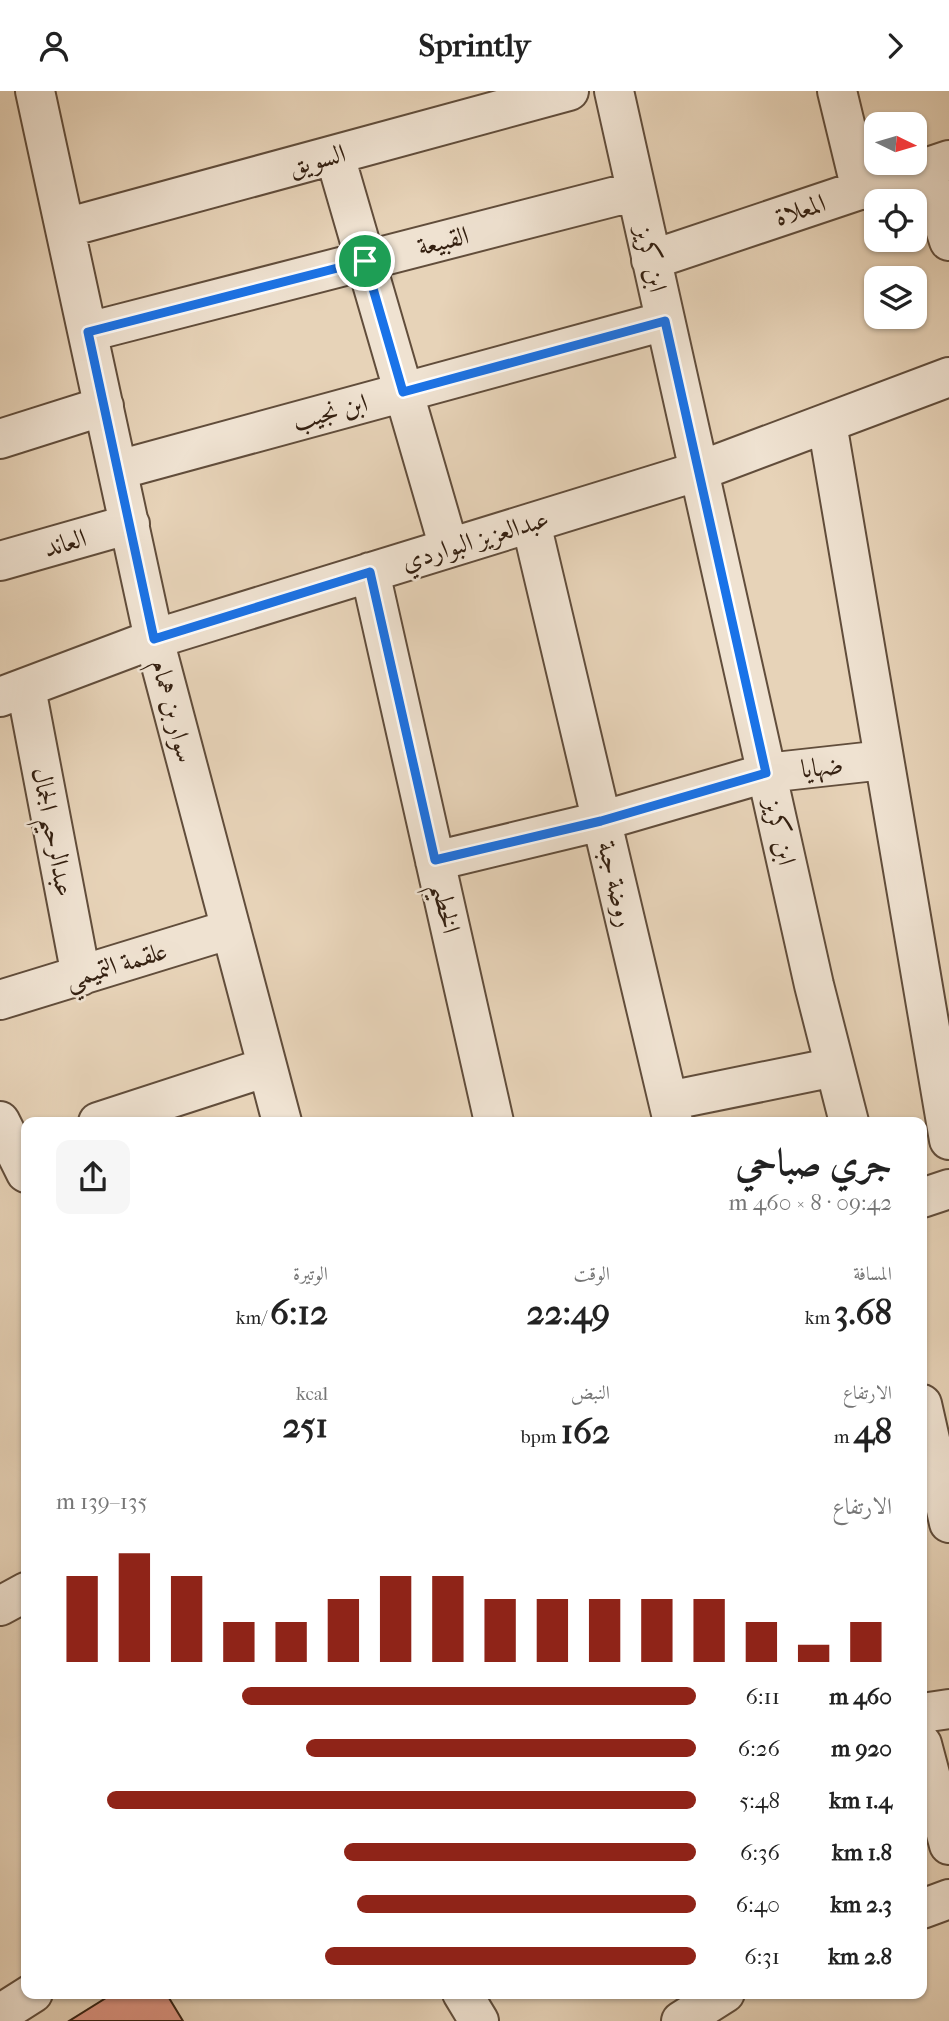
<!DOCTYPE html>
<html lang="ar">
<meta charset="utf-8">
<style>
body{margin:0;font-family:"IM FELL French Canon",Amiri,serif;background:#f6f6f6;color:#222;direction:rtl;height:100vh;display:flex;flex-direction:column;font-size:26px;white-space:nowrap}
*{box-sizing:border-box;margin:0}
p{font-size:23px;color:#767676}
.icon{flex:none;width:38px;height:38px;fill:none;stroke:currentColor;stroke-width:2;stroke-linecap:round;stroke-linejoin:round}
.map{position:relative;flex:1;overflow:hidden;direction:ltr}
.sheet{position:absolute;left:21px;top:1026px;width:906px;height:882px;display:flex;flex-direction:column;background:#fff;border-radius:14px;box-shadow:0 2px 5px #0004;direction:rtl}
.sheet>*{flex:none}
.needle{width:46px;rotate:95deg}
.tools{position:absolute;left:864px;top:21px;display:grid;gap:14px}
.tools a{display:grid;place-items:center;width:63px;height:63px;border-radius:14px;background:#fff;box-shadow:0 2px 5px #0004;font-size:35px}
.pin{position:absolute;display:grid;place-items:center;width:60px;height:60px;color:#fff;margin:-30px;border:4px solid #fff;border-radius:50%;box-shadow:0 2px 7px #0007}
.round{display:grid;place-items:center;flex:none;width:74px;height:74px;border-radius:14px;background:#f6f6f6}
.summary{display:flex;align-items:center;justify-content:space-between;height:119px;padding:0 35px}
h1{font-size:38px;font-weight:700;line-height:52px}
.metrics{display:grid;grid-template-columns:repeat(3,1fr);gap:10px;height:119px;padding:7px 35px}
.metrics div{display:grid;align-content:center}
.metrics b{font-size:35px;font-weight:700}
.metrics small{font-size:19px;font-weight:400}
.metrics p{font-size:19px}
.chart{height:196px;padding:14px 35px}
.chart p{display:flex;justify-content:space-between}
.chart svg{width:100%;height:126px;margin-top:7px;stroke:#8f2418;stroke-width:6}
ul{padding:0 35px;list-style:none;font-size:23px}
li{display:grid;grid-template-columns:112px 84px 1fr;align-items:center;height:52px}
li i{height:18px;border-radius:9px;background:#8f2418}
header{display:flex;justify-content:space-between;align-items:center;height:91px;padding:0 35px;background:#fff;font-size:32px;font-weight:700}
.map>svg:first-child{display:block}
.building{fill:#dd9381;stroke:#342011;stroke-width:2}
.lines{fill:none;stroke-linecap:round;stroke-linejoin:round}
.minor-casing{stroke:#614d3b;stroke-width:42}
.minor{stroke:#efe2d1;stroke-width:38}
.route-casing{stroke:#fff;stroke-width:14}
.route{stroke:#1a73e8;stroke-width:9}
.labels{text-anchor:middle;dominant-baseline:central;stroke-width:5;stroke-linejoin:round;paint-order:stroke}
.street-label{font-size:26px;fill:#342011;stroke:#efe2d1}
</style>
<header><svg class="icon" aria-label="forward" viewBox="0 0 24 24"><path d="M9 5l7 7-7 7"/></svg>Sprintly<svg class="icon" aria-label="person" viewBox="0 0 24 24"><circle cx="12" cy="8" r="4"/><path d="M4 21q1-7 8-7t8 7"/></svg></header>
<div class="map">
<svg width="949" height="1930" viewBox="0 0 949 1930">
<rect width="100%" height="100%" fill="#e7d3b8"/>
<filter id="stains"><feTurbulence type="fractalNoise" baseFrequency=".00286" numOctaves="4"/><feColorMatrix values="0 0 0 0 .2 0 0 0 0 .09 0 0 0 0 .02 0 0 0 .5 -.17"/></filter>
<radialGradient id="worn" r=".72"><stop offset=".6" stop-color="#630" stop-opacity="0"/><stop offset="1" stop-color="#630" stop-opacity=".3"/></radialGradient>
<path class="building" d="M114 1902H166L183 1930H69Z"/>
<g class="lines">
<g class="minor-casing">
<path id="minor" d="M35 0 154 548 282 1031
M614 0 814 894 849 1031
M837 0 861 99
M335 65 449 457
M925 77 949 150
M65 137 569 0
M651 169 949 69
M88 241 636 100
M827 332 949 1049
M0 348 104 315
M118 379 665 230
M531 432 673 1031
M0 470 130 433
M370 481 494 1031
M26 597 81 885
M0 606 154 548 699 380 949 286
M435 770 601 730 766 682 884 669
M0 909 231 838
M668 1010 835 976
M0 1030 26 1082
M98 1031 267 976
M922 1107 949 1098
M922 1313 949 1432
M0 1515 26 1501
M922 1622 949 1618
M922 1653 949 1754
M922 1818 949 1808
M462 1902 479 1930
M0 1923 33 1902
M681 1930 725 1902"/>
</g>
<use href="#minor" class="minor"/>
</g>
<g class="lines">
<g class="route-casing">
<path id="route" d="M365 170 403 301 665 230 766 682 601 730 435 769 370 481 154 548 88 241Z"/>
</g>
<use href="#route" class="route"/>
</g>
<g class="labels">
<g class="street-label">
<text transform="translate(317 69) rotate(-15)">السويق</text>
<text transform="translate(800 119) rotate(-18)">المعلاة</text>
<text transform="translate(443 150) rotate(-14)">القبيعة</text>
<text transform="translate(651 168) rotate(77)">ابن كريز</text>
<text transform="translate(330 321) rotate(-15)">ابن نجيب</text>
<text transform="translate(475 449) rotate(-17)">عبدالعزيز البواردي</text>
<text transform="translate(65 452) rotate(-16)">العاند</text>
<text transform="translate(173 620) rotate(75)">سوار بن همام</text>
<text transform="translate(822 676) rotate(-6)">ضهايا</text>
<text transform="translate(53 741) rotate(79)">عبدالرحيم الجمال</text>
<text transform="translate(780 741) rotate(77)">ابن كريز</text>
<text transform="translate(616 793) rotate(77)">روضة جبة</text>
<text transform="translate(446 817) rotate(77)">الخطيم</text>
<text transform="translate(116 874) rotate(-17)">علقمة التميمي</text>
</g>
</g>
<rect width="100%" height="100%" filter="url(#stains)"/>
<rect width="100%" height="100%" fill="url(#worn)"/>
</svg>
<div class="tools">
<a><svg class="needle" viewBox="-14 -14 28 28"><path d="M0-13l5 13h-10z" fill="#e53935"/><path d="M0 13l5-13h-10z" fill="#767676"/></svg></a>
<a><svg class="icon" aria-label="locate" viewBox="0 0 24 24"><circle cx="12" cy="12" r="6"/><path d="M12 2v4M12 18v4M2 12h4M18 12h4"/></svg></a>
<a><svg class="icon" aria-label="layers" viewBox="0 0 24 24"><path d="M12 4l9 5-9 5-9-5zM3 14l9 5 9-5"/></svg></a>
</div>
<div class="pin" style="left:365px;top:170px;background:#1e9e55"><svg class="icon" aria-label="arrive" viewBox="0 0 24 24"><path d="M6 21V4h12l-3 4 3 4H6"/></svg></div>
<section class="sheet">
<div class="summary"><div><h1>جري صباحي</h1><p>09:42 · 8 × 460 m</p></div><a class="round"><svg class="icon" aria-label="share" viewBox="0 0 24 24"><path d="M12 15V3M7 8l5-5 5 5M5 13v7h14v-7"/></svg></a></div>
<div class="metrics">
<div><p>المسافة</p><b>3.68<small> km</small></b></div>
<div><p>الوقت</p><b>22:49</b></div>
<div><p>الوتيرة</p><b>6:12<small> /km</small></b></div>
</div>
<div class="metrics">
<div><p>الارتفاع</p><b>48<small> m</small></b></div>
<div><p>النبض</p><b>162<small> bpm</small></b></div>
<div><p>kcal</p><b>251</b></div>
</div>
<div class="chart"><p><span>الارتفاع</span>135–139 m</p>
<svg viewBox="0 0 160 44" preserveAspectRatio="none"><path d="M5 44V14M15 44V6M25 44V14M35 44V30M45 44V30M55 44V22M65 44V14M75 44V14M85 44V22M95 44V22M105 44V22M115 44V22M125 44V22M135 44V30M145 44V38M155 44V30"/></svg>
</div>
<ul>
<li><b>460 m</b>6:11<i style="width:71%"></i></li>
<li><b>920 m</b>6:26<i style="width:61%"></i></li>
<li><b>1.4 km</b>5:48<i style="width:92%"></i></li>
<li><b>1.8 km</b>6:36<i style="width:55%"></i></li>
<li><b>2.3 km</b>6:40<i style="width:53%"></i></li>
<li><b>2.8 km</b>6:31<i style="width:58%"></i></li>
</ul>
</section>
</div>
